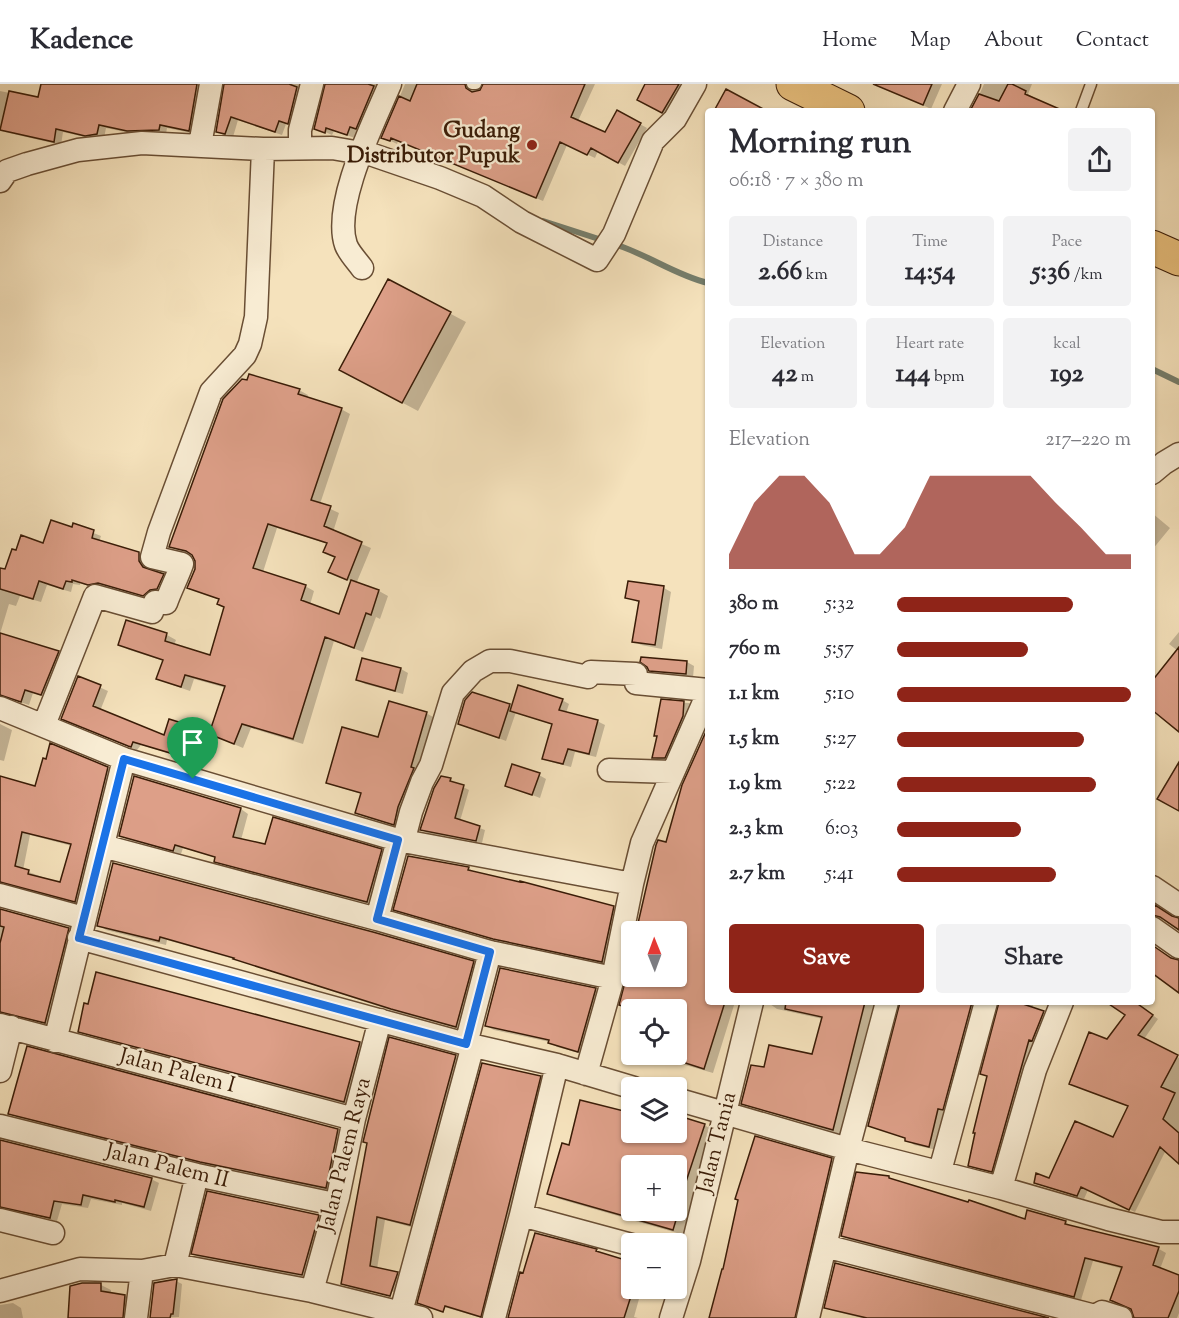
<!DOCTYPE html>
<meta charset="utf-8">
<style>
body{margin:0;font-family:"Sorts Mill Goudy",serif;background:#f2f2f3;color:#2b2b33;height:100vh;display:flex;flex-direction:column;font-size:22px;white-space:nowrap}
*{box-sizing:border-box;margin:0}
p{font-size:20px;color:#7c7c81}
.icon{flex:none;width:33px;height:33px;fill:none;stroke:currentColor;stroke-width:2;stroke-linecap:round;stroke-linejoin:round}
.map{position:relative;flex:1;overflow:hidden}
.panel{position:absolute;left:705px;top:24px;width:450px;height:897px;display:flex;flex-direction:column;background:#fff;border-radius:6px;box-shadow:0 2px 4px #0004}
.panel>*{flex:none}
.needle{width:39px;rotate:359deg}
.tools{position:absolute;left:621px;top:837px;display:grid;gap:12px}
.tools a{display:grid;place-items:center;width:66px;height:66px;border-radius:6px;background:#fff;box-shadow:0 2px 4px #0004;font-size:30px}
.pin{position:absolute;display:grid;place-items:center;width:51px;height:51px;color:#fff;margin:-62px -26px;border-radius:50% 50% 50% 0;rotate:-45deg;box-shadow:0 0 6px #0007}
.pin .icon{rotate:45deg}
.round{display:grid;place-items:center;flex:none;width:63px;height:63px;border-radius:6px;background:#f2f2f3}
.headline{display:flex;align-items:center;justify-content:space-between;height:102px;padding:0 24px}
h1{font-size:33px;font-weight:700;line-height:45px}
.metrics{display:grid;grid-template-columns:repeat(3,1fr);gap:9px;height:102px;padding:6px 24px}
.metrics div{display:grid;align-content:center;border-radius:6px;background:#f2f2f3;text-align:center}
.metrics b{font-size:26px;font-weight:700}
.metrics small{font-size:16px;font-weight:400}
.metrics p{font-size:16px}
.chart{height:168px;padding:12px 24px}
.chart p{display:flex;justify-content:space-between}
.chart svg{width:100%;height:108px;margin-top:6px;fill:#8f2418;opacity:.7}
.cta{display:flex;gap:12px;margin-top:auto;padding:12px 24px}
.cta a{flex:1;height:69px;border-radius:6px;background:#8f2418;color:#fff;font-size:24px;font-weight:700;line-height:69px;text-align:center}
.cta a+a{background:#f2f2f3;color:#2b2b33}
ul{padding:0 24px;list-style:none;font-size:20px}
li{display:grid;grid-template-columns:96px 72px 1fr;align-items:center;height:45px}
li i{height:15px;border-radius:8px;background:#8f2418}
header{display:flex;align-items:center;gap:36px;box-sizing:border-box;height:84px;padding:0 30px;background:#fff;border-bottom:2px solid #e1e1e2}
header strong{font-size:28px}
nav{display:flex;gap:33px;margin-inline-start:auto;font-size:21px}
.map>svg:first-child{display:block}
.shadow{fill:#0003;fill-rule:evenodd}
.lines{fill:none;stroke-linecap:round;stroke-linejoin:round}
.stream{stroke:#757d6b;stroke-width:6}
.building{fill:#dd9f88;stroke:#3a1c07;stroke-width:1.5;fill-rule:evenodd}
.lane-casing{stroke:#694e34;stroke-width:13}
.street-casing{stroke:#694e34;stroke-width:25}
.highway-casing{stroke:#3a1c07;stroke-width:35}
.lane{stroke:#f8ecd3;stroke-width:10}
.street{stroke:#f8ecd3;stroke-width:22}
.highway{stroke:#eac17e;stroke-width:33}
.route-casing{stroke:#fff;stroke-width:12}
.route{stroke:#1a73e8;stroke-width:8}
.poi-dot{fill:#8f2418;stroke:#f8ecd3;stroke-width:2}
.labels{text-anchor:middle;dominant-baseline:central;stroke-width:4.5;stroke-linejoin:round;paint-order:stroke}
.poi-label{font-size:22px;font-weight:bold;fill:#3a1c07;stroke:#f8ecd3;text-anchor:end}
.street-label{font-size:22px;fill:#3a1c07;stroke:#f8ecd3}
</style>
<header>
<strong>Kadence</strong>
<nav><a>Home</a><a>Map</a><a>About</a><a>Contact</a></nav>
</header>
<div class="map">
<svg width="1179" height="1234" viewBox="0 0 1179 1234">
<rect width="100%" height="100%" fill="#f5e2bc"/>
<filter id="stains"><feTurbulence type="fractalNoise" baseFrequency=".00333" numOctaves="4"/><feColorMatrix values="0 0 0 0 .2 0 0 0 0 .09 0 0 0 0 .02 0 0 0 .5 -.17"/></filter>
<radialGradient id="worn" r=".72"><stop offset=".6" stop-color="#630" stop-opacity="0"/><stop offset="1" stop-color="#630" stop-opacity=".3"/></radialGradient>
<path class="shadow" d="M43 0H205L196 50 167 44 166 50H135L106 44 104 54 93 55 63 48 61 61 0 47V7L39 15Z
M226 0H307L295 43 286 40 282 51 238 36 233 53 225 52 218 48Z
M327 0H384L363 48 358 46 355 54 334 47 332 51 316 44Z
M405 0H473L471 4 472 9 481 8 485 0H595L578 37 605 50 618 28 647 44 625 82 598 67 595 74 567 61 543 117 398 57 397 60 383 53Z
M647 0H694L674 34 650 22Z
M900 0H942L931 25 900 10Z
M984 0H1032L1028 10 1033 13 1032 15 1060 27H972Z
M389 197 466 238 418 327 356 294Z
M299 306 308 311 307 314 341 325 350 330 320 420 339 429 333 448 371 464 356 500 379 507 388 512 380 535 376 533 363 568 334 557 303 660 251 644 243 664 219 654 226 604 194 595 190 607 167 599 158 594 164 577 129 566 120 561 167 551 176 556 174 561 211 572 225 524 220 516 189 504 196 485V476L194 471 180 468 171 462ZM277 444 328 460 325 468 336 474 330 487 352 498 340 532 310 521 314 507 305 502 263 488Z
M1152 429 1170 444 1152 466Z
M74 441 101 452 99 458 139 470 147 475V483L149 487 162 490 152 515 107 503 97 505 80 499V501L73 500 71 508 47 501 41 518 20 512 16 522 9 520 0 550 58 568 66 573 50 614 33 609 29 621 8 614 0 617V485L6 487 44 461 73 445Z
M629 498 664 504 671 508 662 565 641 561 634 557 640 519 627 514Z
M1179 548V646L1152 624V599L1178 567 1169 560Z
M363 575 401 585 408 589 403 610 365 600 358 596Z
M687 578 694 582 693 594 658 590 650 586Z
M79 594 108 607 100 627 165 653 200 646 207 650 202 668 208 672 205 680 141 661 137 666 70 638Z
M562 616 569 620 566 629 597 637 605 641 596 673 575 668 571 683 551 678 544 674 553 641 516 628 506 657 459 639 509 621 513 623Z
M662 617 689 619 696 623 672 678 661 677 654 673Z
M426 629 433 633 401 744 365 733 357 729 362 710 335 702 327 698 379 655Z
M0 640 12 646 4 677 0 676Z
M708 645V918H735L713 989 647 970H676V926H632L621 920 632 892H676V848L667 759Z
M107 684 115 689 83 821 12 802H6L0 805V726L36 704ZM30 751 72 762 62 800 23 786Z
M539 691 546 695 540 714 507 701Z
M451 697 469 706 460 737 485 746 482 759 427 749 422 746 449 705Z
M241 725 248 730 241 756 266 762 381 767 389 771 375 822 224 781 216 777 217 774 183 764 181 770 128 756 121 752Z
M468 784 475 788 613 823 620 827 610 881 502 858 402 829 395 825Z
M0 826 68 845 76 850 53 942 12 932H6L0 935Z
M1152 828H1163L1179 836V845L1167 836 1157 835 1152 833Z
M99 841 473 879 480 883 464 946 399 929 237 876 167 856 166 861 106 846Z
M501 886 596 906 603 910 586 971 557 963 550 958 494 946 486 942Z
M98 890 360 959 367 963 352 1022 87 951 80 947Z
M770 918H874L840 1050 750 1023 743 1019 765 985 813 972 823 935 777 925 770 920Z
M901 918H981L937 1066 914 1061 907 1055 870 1041Z
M1001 918H1034L1032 924 1051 932 999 1091 977 1085 970 1081 988 993 982 989Z
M1108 918H1134L1158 935 1144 955 1179 974V1078L1166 1066 1135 1128 1088 1106 1084 1115 1035 1099 1050 1096 1114 1055 1130 1022 1107 957 1127 930Z
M391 955 456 973 463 977 418 1145 385 1136 377 1185 397 1189 405 1194 401 1210 373 1202 371 1209 351 1204 343 1200 368 1059Z
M540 993 547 997 488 1234H482L427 1218Z
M10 1029 338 1046 345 1051 334 1108 209 1082 18 1034Z
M704 1041 715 1047 684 1151 559 1115 549 1109 570 1062 632 1048H676ZM632 1082H676V1126H632Z
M0 1057 151 1095 159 1099 151 1127 122 1119V1121L91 1115 88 1124 62 1120 57 1137 5 1125 0 1122Z
M831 1076 839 1080 802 1234H710Z
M889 1094 896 1098 1026 1137 1029 1128 1066 1138 1072 1144 1159 1165 1166 1169 1160 1185 1179 1193V1229L1177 1234H1135L1133 1225 1111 1216 1123 1185 1093 1177 1081 1216 850 1156 843 1152Z
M319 1132 328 1137 312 1196 202 1175 193 1170Z
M536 1151 596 1167 603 1171 632 1204H642L634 1233 638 1234H509Z
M176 1197 182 1200 179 1233 151 1234Z
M101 1201 111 1206V1210L125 1212 135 1218 133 1234H70Z
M13 1219 21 1224 23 1234H0V1221Z
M826 1223 1043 1234H862L833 1227Z"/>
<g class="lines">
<path class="stream" d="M543 137 605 157
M614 160C647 170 675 191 708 199
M1152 285 1179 298"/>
</g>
<path class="building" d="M41 0H197L189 47 160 41 159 46 127 47 99 41 97 50 85 52 56 45 54 58 0 46 9 7 38 13Z
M224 0H289L297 3 288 40 279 37 275 48 231 33 225 50 216 48Z
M325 0H368L374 2 356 45 350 43 347 51 326 44 325 49 314 45Z
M417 0H465L466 4 472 8 480 6 483 0H585L571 33 605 48 617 26 641 39 618 79 591 64 587 71 560 58 536 114 391 54 390 57 381 54 399 12 410 17Z
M645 0H679L662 29 637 16Z
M873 0H932L923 21Z
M1008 0H1012L1026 7 1025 10 1064 27H970L979 10 999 17Z
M726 5 767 27H714Z
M388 195 451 228 402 319 339 286Z
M249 290 300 305 298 310 342 324 311 416 331 422 324 442 362 458 347 496 328 488 335 473 323 468 327 459 268 440 253 484 306 501 301 516 339 530 351 496 379 506 371 531 366 529 354 564 325 553 293 655 242 640 234 660 209 650 225 602 185 591 181 603 156 595 163 576 118 561 126 536 167 549 165 557 210 571 224 523 217 520 219 515 187 504 195 485V477L192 471 186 467 169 463 223 315 242 295 247 296Z
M51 436 72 443 73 439 94 446 92 454 139 468V477L143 483 164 490 157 505 150 506 143 512 98 499 88 501 72 496V498L66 497 63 505 39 497 33 515 0 505V484L5 485 12 465 16 466 21 451 43 459Z
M628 497 664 502 655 561 632 558 639 517 625 514Z
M0 549 59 567 41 611 25 606 21 618 0 611Z
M1179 563V648L1152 626V597Z
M641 573 687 577 686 590 649 587 647 583 640 578Z
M362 574 401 584 395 607 356 596Z
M78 592 101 601 93 622 164 651 169 635 201 645 195 663 201 666 197 677 133 658 131 663 128 662 61 635Z
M518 601 563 615 559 626 598 636 589 670 568 665 563 680 542 675 552 640 510 627Z
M472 608 510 620 499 654 458 640 465 616Z
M661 615 684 617 683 632 665 674H652L657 652H654Z
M389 617 427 628 411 683 414 684 398 723 394 741 355 729 361 709 326 699 342 643 378 653Z
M708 643V918H725L704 985 676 976V926H635L619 921 632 871V892H676V848H636L656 761 658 756 666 758 682 701Z
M50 659 108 683 75 818 0 798V692L35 702 43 674 46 675ZM22 748 71 760 60 798 28 790 29 786 15 782Z
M1179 678V727L1157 715Z
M512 680 540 689 532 711 505 702Z
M134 692 241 724 233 753 265 760 273 733 382 765 367 818 214 778 215 773 175 761 173 767 119 752Z
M441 692 451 694 450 697 464 701 455 734 480 742 476 757 420 746 434 704Z
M408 772 469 783 468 786 520 798V797L614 822 602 878 493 855 393 826Z
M113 779 373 848 474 877 456 943 391 925 233 875 234 874 160 853 159 857 97 842Z
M1155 821 1172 832 1179 834V846L1160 833 1152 831V825Z
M0 825 69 844 45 939 0 928V859L4 843 0 842Z
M1152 861 1171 874 1179 876V909L1152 889Z
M500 884 596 904 578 968 548 959 549 956 485 942Z
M96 888 360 958 344 1018 78 948 84 919 88 920Z
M786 918H865L833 1046 741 1020 751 981 764 983 769 961 812 970 822 933 785 925Z
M900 918H972L943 1026 938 1025 929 1063 905 1057V1054L868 1042Z
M999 918H1017L1044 927 1032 957 1029 956 992 1088 968 1082 975 1049H973L987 992 980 990Z
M1106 918H1135L1153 931 1138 951 1178 971 1161 1003 1175 1009 1163 1035 1179 1049V1080L1160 1063 1129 1126 1081 1103 1077 1112 1034 1099 1036 1089 1049 1094 1075 1037 1113 1053 1128 1022 1069 1000 1089 948 1107 955 1125 931Z
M389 953 456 971 410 1141 377 1133 370 1182 398 1188 390 1212 341 1200 367 1059 363 1058Z
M27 962 338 1045 326 1104 200 1078 8 1030Z
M482 979 541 992 481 1233 445 1222 443 1228 417 1219Z
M580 1016 632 1029V1048H676V1031L705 1040 680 1116H676V1082H632V1126H679L673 1146 547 1110 562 1059 569 1061Z
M755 1052 832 1074 795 1234H709L722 1185H723L738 1116 735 1115Z
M0 1056 152 1094 144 1123 115 1116V1118L83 1111 81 1121 54 1117 50 1134 0 1123Z
M856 1088 889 1092V1094L968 1118 969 1116 1025 1135 1027 1126 1066 1137 1065 1140 1159 1163 1153 1181 1179 1191V1207L1168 1234H1134L1131 1225 1110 1216 1122 1183 1085 1174 1074 1213 841 1152Z
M207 1107 319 1131 302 1191 191 1170Z
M535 1149 597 1165 596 1167 632 1178V1209L624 1234H508L520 1188 523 1189Z
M835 1179 1049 1234H867L824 1224Z
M177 1195 173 1230H171L170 1234H150L154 1199Z
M82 1199H101V1207L125 1211 123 1234H68L70 1202Z"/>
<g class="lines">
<g class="lane-casing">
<path id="lane" d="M472 0H476
M1081 27 1091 0"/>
</g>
<g class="street-casing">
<path id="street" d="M955 27 969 0
M200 61 211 0
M300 64V46L312 0
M0 97 7 87 27 80 78 66 142 59 263 65 332 64 373 71 440 94 483 112 522 138 597 176 614 150 653 57 675 35 695 0
M362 184C357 177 349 169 346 161 332 121 374 38 390 0
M1152 389 1164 379 1179 370
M0 624 124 675 398 756 632 800 613 894 586 990
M44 641 95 512 152 528 155 518 166 519C171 505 177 494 182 480L152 473 159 448 211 308 245 271 250 260 256 233 263 65
M609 686 672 688
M103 762 377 835 490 868 613 894
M632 800 642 759 708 609
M1152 803 1179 821
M0 811 84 834
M377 835 398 756 405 751 411 728 422 698 431 681 453 609 473 587 490 577H510L588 593 591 588 636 590V599L708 606
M1152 844 1179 863
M79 854 466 960 557 981 634 1004
M0 941 354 1035
M55 957 124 675
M466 960 490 868
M0 987 11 943
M676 1015 848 1065 1001 1104 1108 1135 1161 1148H1179
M0 1042 197 1091 334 1120
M940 1087 986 918
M1001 1104 1035 986 1062 918
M521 1131 632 1161
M0 1136 53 1149
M825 1162 1095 1232 1102 1228 1121 1234
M175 1181 197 1091
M0 1207 80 1185 142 1187 175 1181 312 1207 421 1234
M312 1207 338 1113 354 1035 380 936
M401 1228 473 961
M136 1234 142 1187
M494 1234 521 1131 557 981
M671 1234 689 1177 752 918
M808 1234 848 1065 887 918"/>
</g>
<g class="highway-casing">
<path id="highway" d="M793 0 848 27
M1152 163 1179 175"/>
</g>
<use href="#lane" class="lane"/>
<use href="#street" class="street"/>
<use href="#highway" class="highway"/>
</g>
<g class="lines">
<g class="route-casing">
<path id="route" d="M124 675 398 756 377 835 490 868 466 960 79 854Z"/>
</g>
<use href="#route" class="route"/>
</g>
<circle class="poi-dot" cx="532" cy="61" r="6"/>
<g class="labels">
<g class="poi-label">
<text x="520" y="48">Gudang<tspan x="520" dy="25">Distributor Pupuk</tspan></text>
</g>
<g class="street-label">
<text transform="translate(177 988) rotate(15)">Jalan Palem I</text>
<text transform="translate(718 1059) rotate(-76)">Jalan Tania</text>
<text transform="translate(346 1071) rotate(-76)">Jalan Palem Raya</text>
<text transform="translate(167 1083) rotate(14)">Jalan Palem II</text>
</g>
</g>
<rect width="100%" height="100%" filter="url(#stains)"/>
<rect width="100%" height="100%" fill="url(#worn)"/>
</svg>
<div class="tools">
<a><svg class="needle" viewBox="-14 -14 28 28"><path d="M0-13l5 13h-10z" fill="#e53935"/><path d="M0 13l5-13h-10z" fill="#7c7c81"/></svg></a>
<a><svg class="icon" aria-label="locate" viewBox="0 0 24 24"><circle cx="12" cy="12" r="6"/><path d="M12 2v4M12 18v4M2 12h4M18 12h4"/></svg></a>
<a><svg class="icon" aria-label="layers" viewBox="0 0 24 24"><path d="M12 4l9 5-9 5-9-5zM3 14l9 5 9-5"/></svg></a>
<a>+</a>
<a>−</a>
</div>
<div class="pin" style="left:193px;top:695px;background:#1e9e55"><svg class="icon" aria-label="arrive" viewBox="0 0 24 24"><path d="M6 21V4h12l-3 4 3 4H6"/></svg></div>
<section class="panel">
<div class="headline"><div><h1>Morning run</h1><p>06:18 · 7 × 380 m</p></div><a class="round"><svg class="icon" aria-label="share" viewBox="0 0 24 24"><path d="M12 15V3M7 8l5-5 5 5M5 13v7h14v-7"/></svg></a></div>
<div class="metrics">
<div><p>Distance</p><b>2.66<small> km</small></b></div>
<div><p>Time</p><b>14:54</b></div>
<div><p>Pace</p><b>5:36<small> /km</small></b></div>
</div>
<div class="metrics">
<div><p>Elevation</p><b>42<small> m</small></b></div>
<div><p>Heart rate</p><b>144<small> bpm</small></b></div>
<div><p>kcal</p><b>192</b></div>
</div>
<div class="chart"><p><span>Elevation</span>217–220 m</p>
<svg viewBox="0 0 160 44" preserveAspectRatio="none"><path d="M0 44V38L10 17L20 6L30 6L40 17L50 38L60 38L70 27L80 6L90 6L100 6L110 6L120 6L130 17L140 27L150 38L160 38V44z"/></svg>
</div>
<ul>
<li><b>380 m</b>5:32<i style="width:75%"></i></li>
<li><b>760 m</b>5:57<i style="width:56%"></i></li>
<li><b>1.1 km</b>5:10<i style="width:100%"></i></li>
<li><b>1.5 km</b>5:27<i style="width:80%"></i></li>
<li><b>1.9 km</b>5:22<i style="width:85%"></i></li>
<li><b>2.3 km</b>6:03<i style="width:53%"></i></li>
<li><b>2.7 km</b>5:41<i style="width:68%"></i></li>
</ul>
<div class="cta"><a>Save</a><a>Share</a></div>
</section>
</div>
